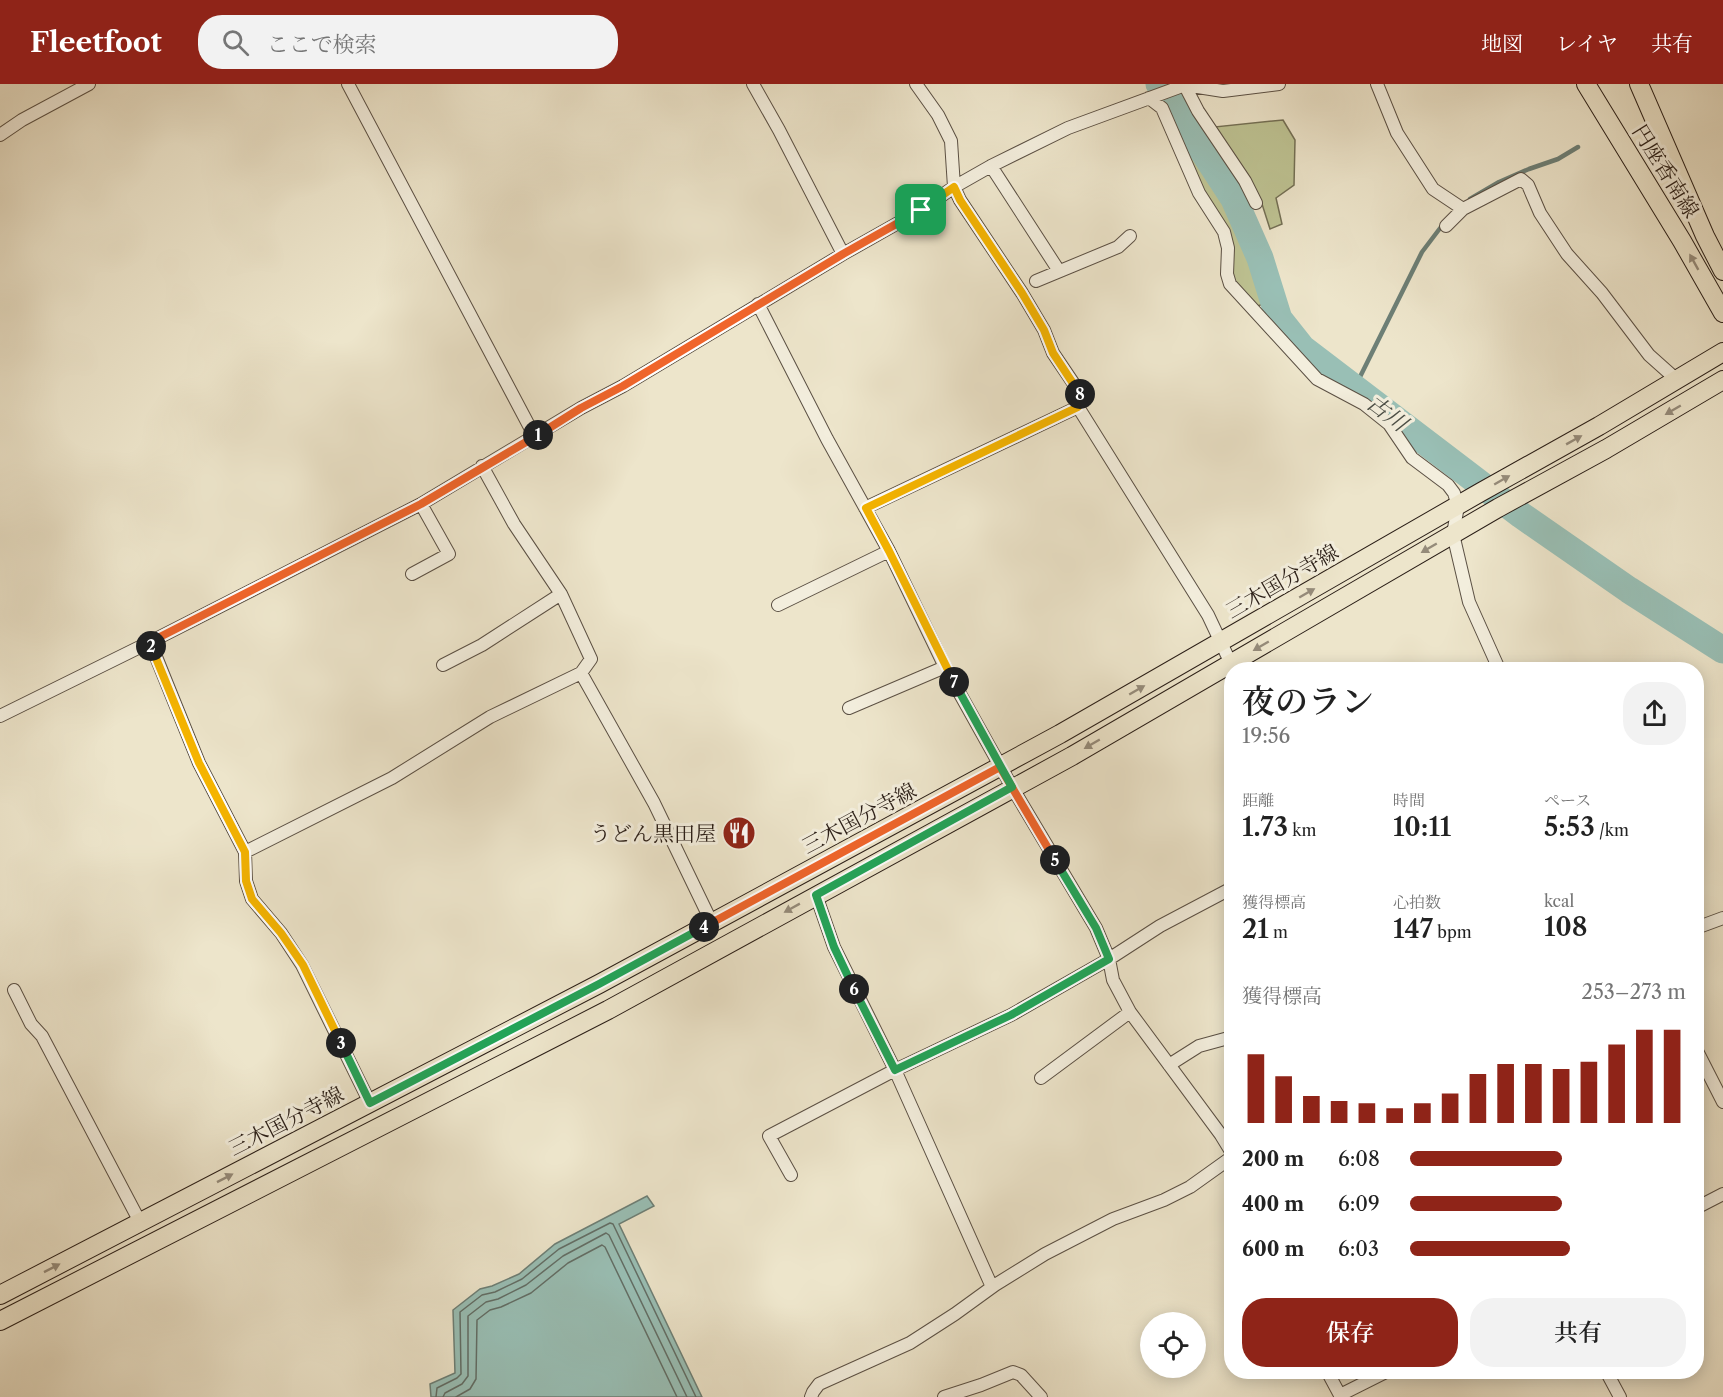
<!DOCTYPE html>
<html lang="ja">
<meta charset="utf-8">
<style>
body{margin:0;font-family:"Libre Caslon Text","Noto Serif JP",serif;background:#f2f2f2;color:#222;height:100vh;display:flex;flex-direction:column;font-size:22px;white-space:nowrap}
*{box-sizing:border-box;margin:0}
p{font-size:20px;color:#767676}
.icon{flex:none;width:33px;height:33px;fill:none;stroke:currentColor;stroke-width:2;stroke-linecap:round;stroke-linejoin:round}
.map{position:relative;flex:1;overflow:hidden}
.panel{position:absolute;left:1224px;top:578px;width:480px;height:717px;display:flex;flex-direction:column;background:#fff;border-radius:24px;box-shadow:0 3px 15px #0003}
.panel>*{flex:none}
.controls{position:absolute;left:1140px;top:1228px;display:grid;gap:12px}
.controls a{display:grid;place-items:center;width:66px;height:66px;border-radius:50%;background:#fff;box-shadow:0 3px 15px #0003;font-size:30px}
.pin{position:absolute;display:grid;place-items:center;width:51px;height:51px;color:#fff;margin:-26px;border-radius:12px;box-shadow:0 3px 9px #0006}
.km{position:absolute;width:30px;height:30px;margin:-15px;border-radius:50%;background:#222;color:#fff;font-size:16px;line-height:30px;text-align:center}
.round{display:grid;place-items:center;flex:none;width:63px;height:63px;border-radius:24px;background:#f2f2f2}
.headline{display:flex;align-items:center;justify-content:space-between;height:102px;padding:0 18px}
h1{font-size:33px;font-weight:600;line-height:45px}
.metrics{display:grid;grid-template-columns:repeat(3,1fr);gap:9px;height:102px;padding:6px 18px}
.metrics div{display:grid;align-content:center}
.metrics b{font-size:26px;font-weight:600}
.metrics small{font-size:16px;font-weight:400}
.metrics p{font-size:16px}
.chart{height:168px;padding:12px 18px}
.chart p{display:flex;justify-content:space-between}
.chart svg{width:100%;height:108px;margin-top:6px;stroke:#8f2418;stroke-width:6}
.primary-button{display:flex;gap:12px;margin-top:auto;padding:12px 18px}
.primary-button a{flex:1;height:69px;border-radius:24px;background:#8f2418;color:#fff;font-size:24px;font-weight:600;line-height:69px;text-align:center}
.primary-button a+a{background:#f2f2f2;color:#222}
ul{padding:0 18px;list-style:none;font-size:20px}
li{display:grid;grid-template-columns:96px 72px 1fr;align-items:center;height:45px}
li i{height:15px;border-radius:8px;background:#8f2418}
header{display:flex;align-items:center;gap:36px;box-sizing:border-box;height:84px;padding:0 30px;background:#8f2418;color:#fff}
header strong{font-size:28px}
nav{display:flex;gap:33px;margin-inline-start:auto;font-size:21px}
.search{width:420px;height:54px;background:#f2f2f2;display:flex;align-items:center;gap:15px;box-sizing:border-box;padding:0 21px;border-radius:24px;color:#767676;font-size:22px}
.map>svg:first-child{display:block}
.green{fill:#bec393;stroke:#747055;stroke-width:1.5}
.water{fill:#99bfb5;stroke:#6d7f76;stroke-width:1.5}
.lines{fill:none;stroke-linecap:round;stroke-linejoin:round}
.shore{stroke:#626e66;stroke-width:1.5}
.stream{stroke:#6d7f76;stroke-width:4.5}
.river{stroke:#99bfb5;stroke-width:27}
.street-casing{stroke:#5b5044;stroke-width:14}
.primary-casing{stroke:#2a1e17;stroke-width:20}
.street{stroke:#f3eedd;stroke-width:12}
.primary{stroke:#ede5cb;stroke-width:18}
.oneway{fill:#958b7a}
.split-1-casing{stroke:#fff;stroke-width:12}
.split-2-casing{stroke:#fff;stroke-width:12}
.split-3-casing{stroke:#fff;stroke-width:12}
.split-4-casing{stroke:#fff;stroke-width:12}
.split-5-casing{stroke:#fff;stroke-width:12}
.split-6-casing{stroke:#fff;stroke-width:12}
.split-7-casing{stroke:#fff;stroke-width:12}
.split-8-casing{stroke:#fff;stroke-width:12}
.split-9-casing{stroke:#fff;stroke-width:12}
.split-1{stroke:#f0652b;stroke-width:8}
.split-2{stroke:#f0652b;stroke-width:8}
.split-3{stroke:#f5b400;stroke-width:8}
.split-4{stroke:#22a559;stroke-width:8}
.split-5{stroke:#f0652b;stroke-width:8}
.split-6{stroke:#22a559;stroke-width:8}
.split-7{stroke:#22a559;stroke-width:8}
.split-8{stroke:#f5b400;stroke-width:8}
.split-9{stroke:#f5b400;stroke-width:8}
.labels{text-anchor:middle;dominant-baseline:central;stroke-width:6;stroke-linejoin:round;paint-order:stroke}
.street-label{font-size:21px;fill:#2a1e17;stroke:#f3eedd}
.poi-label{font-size:21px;fill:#2a1e17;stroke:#f3eedd;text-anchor:end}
.water-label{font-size:22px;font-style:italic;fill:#4b4e46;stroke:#f3eedd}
</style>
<header>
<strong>Fleetfoot</strong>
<div class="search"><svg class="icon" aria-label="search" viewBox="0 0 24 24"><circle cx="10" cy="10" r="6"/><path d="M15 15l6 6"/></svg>ここで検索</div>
<nav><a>地図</a><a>レイヤ</a><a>共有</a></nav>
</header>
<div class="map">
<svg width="1723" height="1313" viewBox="0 0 1723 1313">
<rect width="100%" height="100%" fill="#ede5cb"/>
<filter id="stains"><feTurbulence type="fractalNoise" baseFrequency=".00333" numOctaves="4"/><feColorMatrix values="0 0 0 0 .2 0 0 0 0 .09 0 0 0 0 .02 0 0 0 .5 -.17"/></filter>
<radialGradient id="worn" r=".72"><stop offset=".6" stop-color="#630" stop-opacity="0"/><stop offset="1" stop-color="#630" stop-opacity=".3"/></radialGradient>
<path class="green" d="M1283 36 1295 56 1294 101 1276 114 1282 140 1270 145 1262 120 1253 102 1214 43Z
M1190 66 1228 112 1236 128 1264 220 1254 223 1234 199 1230 187 1232 162 1184 69Z"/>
<path class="water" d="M647 1112 654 1122 619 1140 702 1313H431L430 1300 455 1289 453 1226 480 1205 492 1202 519 1190 555 1160Z"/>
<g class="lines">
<path class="shore" d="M436 1313 437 1304 457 1294 461 1290 460 1228 482 1211 495 1208 522 1195 559 1165 610 1139 613 1140 696 1313
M443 1313 445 1309 462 1300 468 1292V1232L486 1218 498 1215 526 1201 563 1172 606 1149 609 1151 687 1313
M456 1313 470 1305 476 1295 477 1236 490 1226 501 1223 531 1209 568 1179 602 1161 605 1163 677 1313"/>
<path class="stream" d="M1470 115 1499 98 1529 85 1558 75 1578 63
M1354 305 1422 168 1444 139"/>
<path class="river" d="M1159 0 1234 115 1260 174 1279 235 1302 264 1521 431 1629 506 1723 566"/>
<g class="street-casing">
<path id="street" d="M348 0 535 353
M753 0 779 46 843 170
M916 0 938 31 951 57 954 103 960 116 1022 209 1044 246 1053 269 1082 312 1078 323
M1184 0 1198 27 1245 97 1256 119
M1377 0 1397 49 1433 105 1463 125
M1149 14 1162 24 1199 109 1224 148 1228 164 1227 190 1230 200 1317 295 1364 320 1389 340 1412 374 1448 401 1454 409 1458 422 1453 450 1469 518 1499 585
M0 51 22 36 89 0
M991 82 1059 187
M1446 142 1463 125 1521 95 1528 101 1540 129 1567 170 1602 209 1649 271 1677 296
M1036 197 1118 163 1130 152
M758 220 827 355 889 467 945 583 1012 703 1096 844 1109 875 1113 896 1130 928 1221 1051 1232 1069
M865 424 1078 323 1208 531 1233 584
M412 490 449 470 421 420
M778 521 889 467
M150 558 199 679 245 768
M443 581 482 561 561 510
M581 589 654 719 712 839
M849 624 945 583
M0 632 150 558 421 420 581 324 623 302 843 170 921 126 954 103 991 82 1068 44 1185 1 1223 7 1279 0
M816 811 834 863 895 986 992 1203
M1696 844 1723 834
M14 906 31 940 42 952 140 1138
M1696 965 1723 1018
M1169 981 1199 962 1232 953
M1041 994 1130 928
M370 1019 302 881 281 849 252 815 246 797 245 768 392 694 490 633 581 589 591 575 561 510 514 440 482 382
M791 1091 769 1052 895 986 1011 931 1109 875 1160 842 1232 804
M1696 1124 1723 1110
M1327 1287 1341 1313
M1606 1287 1620 1313
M1340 1311 1388 1287
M811 1313 813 1308 819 1300 910 1259 955 1230 995 1201 1045 1170 1113 1135 1164 1116 1190 1103 1232 1073
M944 1313 981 1301 1013 1288 1021 1291 1041 1313"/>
</g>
<g class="primary-casing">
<path id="primary" d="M1586 0 1682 157 1723 229
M1639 0 1705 152 1723 187
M0 1211 599 900 1060 650 1481 408 1599 342 1723 268
M0 1237 608 926 1072 672 1498 424 1606 365 1723 296"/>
</g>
<use href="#street" class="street"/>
<use href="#primary" class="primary"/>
</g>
<defs><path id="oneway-solid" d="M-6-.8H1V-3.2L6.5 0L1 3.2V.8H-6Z" transform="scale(1.5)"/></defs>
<g class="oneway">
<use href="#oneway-solid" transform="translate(1694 178) rotate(-119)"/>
<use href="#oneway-solid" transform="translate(1673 326) rotate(150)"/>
<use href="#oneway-solid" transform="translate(1574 356) rotate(-29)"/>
<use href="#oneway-solid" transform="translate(1502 396) rotate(-30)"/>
<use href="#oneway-solid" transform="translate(1429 464) rotate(150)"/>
<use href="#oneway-solid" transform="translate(1307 509) rotate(-30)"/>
<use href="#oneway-solid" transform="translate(1261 562) rotate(150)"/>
<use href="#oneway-solid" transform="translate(1137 606) rotate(-30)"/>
<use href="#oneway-solid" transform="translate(1092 660) rotate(150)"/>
<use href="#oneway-solid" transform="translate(792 824) rotate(151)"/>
<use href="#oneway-solid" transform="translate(225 1094) rotate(-27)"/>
<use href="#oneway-solid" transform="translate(52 1184) rotate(-27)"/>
</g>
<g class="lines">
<g class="split-1-casing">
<path id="split-1" d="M538 351 581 324 623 302 843 170 921 126"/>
</g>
<g class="split-2-casing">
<path id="split-2" d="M151 562 150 558 421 420 538 351"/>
</g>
<g class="split-3-casing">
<path id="split-3" d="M151 562 199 679 245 768 246 797 252 815 281 849 303 881 341 959"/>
</g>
<g class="split-4-casing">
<path id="split-4" d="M341 959 370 1019 599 900 704 843"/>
</g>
<g class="split-5-casing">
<path id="split-5" d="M704 843 1000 683 1055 776"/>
</g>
<g class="split-6-casing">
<path id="split-6" d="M854 905 895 986 1011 931 1109 875 1096 844 1055 776"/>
</g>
<g class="split-7-casing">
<path id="split-7" d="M854 905 834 863 816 811 1012 703 954 598"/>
</g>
<g class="split-8-casing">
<path id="split-8" d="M954 598 889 467 866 424 1078 323 1082 312 1080 310"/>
</g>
<g class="split-9-casing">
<path id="split-9" d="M921 126 954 103 960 116 1022 209 1044 246 1053 269 1080 310"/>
</g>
<use href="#split-1" class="split-1"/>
<use href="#split-2" class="split-2"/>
<use href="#split-3" class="split-3"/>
<use href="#split-4" class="split-4"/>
<use href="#split-5" class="split-5"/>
<use href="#split-6" class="split-6"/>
<use href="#split-7" class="split-7"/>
<use href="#split-8" class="split-8"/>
<use href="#split-9" class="split-9"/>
</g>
<defs>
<g id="restaurant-disc" transform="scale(1.725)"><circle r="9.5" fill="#8f2418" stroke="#f3eedd"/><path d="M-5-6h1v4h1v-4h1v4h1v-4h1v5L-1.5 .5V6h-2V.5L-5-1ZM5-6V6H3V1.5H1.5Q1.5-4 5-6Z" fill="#fff"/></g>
</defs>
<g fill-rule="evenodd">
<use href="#restaurant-disc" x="739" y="749"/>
</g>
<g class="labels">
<g class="street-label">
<text transform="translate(1666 87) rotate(58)">円座香南線</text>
<text transform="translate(1282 497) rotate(-30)">三木国分寺線</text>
<text transform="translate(859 734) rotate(-28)">三木国分寺線</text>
<text transform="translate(286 1037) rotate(-27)">三木国分寺線</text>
</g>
<g class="poi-label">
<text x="716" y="749">うどん黒田屋</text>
</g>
<g class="water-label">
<text transform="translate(1387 329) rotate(37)">古川</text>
</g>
</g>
<rect width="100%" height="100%" filter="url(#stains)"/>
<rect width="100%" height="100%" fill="url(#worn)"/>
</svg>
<div class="controls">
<a><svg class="icon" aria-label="locate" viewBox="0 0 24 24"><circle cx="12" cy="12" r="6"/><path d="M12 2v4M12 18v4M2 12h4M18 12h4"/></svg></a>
</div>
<div class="pin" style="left:921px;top:126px;background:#1e9e55"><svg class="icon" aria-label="arrive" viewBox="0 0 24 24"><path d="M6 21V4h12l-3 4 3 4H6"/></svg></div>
<b class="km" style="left:538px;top:351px">1</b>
<b class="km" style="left:151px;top:562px">2</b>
<b class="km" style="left:341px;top:959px">3</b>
<b class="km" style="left:704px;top:843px">4</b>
<b class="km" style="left:1055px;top:776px">5</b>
<b class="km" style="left:854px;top:905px">6</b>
<b class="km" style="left:954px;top:598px">7</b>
<b class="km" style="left:1080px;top:310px">8</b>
<section class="panel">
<div class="headline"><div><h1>夜のラン</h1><p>19:56</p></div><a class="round"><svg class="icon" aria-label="share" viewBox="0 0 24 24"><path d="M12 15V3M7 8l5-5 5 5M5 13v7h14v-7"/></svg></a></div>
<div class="metrics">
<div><p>距離</p><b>1.73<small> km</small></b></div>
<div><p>時間</p><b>10:11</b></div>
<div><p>ペース</p><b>5:53<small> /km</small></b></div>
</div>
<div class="metrics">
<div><p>獲得標高</p><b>21<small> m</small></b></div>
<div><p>心拍数</p><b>147<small> bpm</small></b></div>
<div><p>kcal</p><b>108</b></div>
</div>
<div class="chart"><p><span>獲得標高</span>253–273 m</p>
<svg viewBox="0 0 160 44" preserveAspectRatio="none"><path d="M5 44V16M15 44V25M25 44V33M35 44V35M45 44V36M55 44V38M65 44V36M75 44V32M85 44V24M95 44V20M105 44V20M115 44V22M125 44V19M135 44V12M145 44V6M155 44V6"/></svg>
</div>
<ul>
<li><b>200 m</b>6:08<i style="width:55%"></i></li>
<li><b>400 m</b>6:09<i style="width:55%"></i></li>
<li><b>600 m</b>6:03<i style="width:58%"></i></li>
</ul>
<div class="primary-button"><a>保存</a><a>共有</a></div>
</section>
</div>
